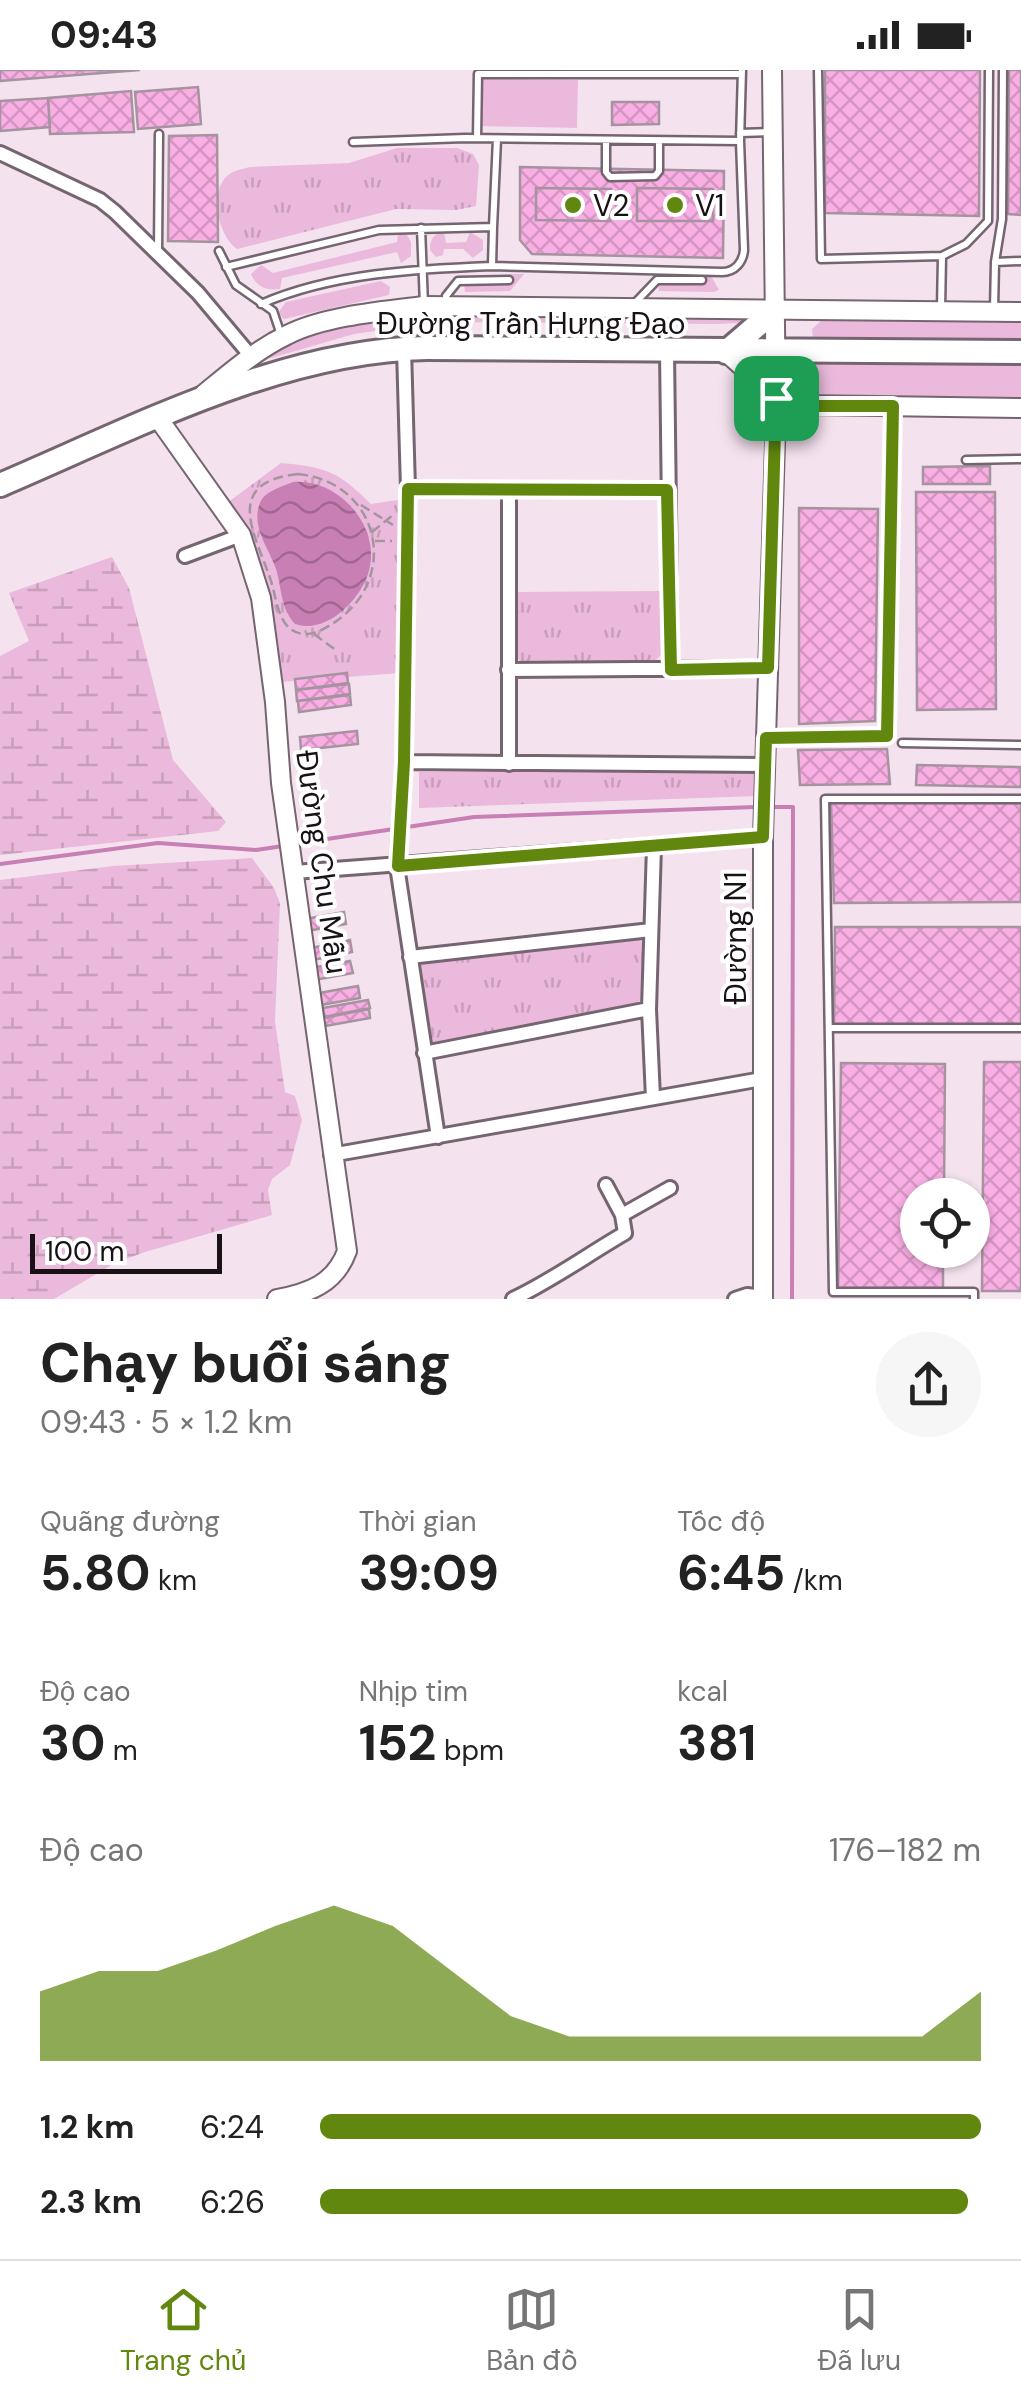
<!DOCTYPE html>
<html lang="vi">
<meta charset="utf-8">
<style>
body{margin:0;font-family:"DM Sans",sans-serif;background:#f6f6f6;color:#222;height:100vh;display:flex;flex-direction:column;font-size:38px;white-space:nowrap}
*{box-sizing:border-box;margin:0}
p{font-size:32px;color:#767676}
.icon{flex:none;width:55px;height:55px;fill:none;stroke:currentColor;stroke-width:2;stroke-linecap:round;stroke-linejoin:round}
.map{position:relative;height:1229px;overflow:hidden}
.details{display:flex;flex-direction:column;background:#fff;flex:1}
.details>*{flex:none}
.tools{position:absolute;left:900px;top:1108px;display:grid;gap:20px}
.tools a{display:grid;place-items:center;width:90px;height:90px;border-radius:50%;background:#fff;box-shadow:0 2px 8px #0004;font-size:50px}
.scale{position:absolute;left:30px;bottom:25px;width:192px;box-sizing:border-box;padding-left:10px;border:5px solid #181116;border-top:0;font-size:28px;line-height:35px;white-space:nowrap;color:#181116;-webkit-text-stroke:8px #fff;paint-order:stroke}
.pin{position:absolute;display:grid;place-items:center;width:85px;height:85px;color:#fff;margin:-42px;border-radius:20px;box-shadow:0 5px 15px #0006}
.round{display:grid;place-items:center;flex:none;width:105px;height:105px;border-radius:52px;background:#f6f6f6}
.headline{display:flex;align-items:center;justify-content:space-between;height:170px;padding:0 40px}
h1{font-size:55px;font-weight:700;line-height:75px}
.stats{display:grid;grid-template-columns:repeat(3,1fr);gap:15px;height:170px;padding:10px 40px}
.stats div{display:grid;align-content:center}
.stats b{font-size:50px;font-weight:700}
.stats small{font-size:28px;font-weight:400}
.stats p{font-size:28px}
.chart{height:280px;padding:20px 40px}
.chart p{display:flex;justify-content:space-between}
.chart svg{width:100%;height:180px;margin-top:10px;fill:#61870e;opacity:.7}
ul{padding:0 40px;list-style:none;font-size:32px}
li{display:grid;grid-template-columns:160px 120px 1fr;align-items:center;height:75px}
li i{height:25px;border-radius:12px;background:#61870e}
.status{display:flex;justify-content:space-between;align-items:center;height:70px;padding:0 50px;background:#fff;direction:ltr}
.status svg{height:28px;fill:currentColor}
.menu{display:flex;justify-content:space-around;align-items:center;height:140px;border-top:2px solid #e0e0e0;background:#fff;font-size:28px;color:#767676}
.menu a{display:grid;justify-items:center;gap:5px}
.menu .on{color:#61870e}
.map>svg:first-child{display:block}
.grass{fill:#eab9db}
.wetland{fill:url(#wetland-marsh)}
.park{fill:url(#park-tufts)}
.water{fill:url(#water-waves)}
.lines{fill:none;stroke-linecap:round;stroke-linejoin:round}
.stream{stroke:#c77fb4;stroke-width:4}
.building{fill:url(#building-cross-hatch);stroke:#a5949f;stroke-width:2.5}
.lane-casing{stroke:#756570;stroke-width:11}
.street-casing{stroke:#756570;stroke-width:18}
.secondary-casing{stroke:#756570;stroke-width:22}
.highway-casing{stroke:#756570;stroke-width:28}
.path{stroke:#a3959f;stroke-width:2.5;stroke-dasharray:10 5;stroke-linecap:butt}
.lane{stroke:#fff;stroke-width:6}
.street{stroke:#fff;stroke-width:12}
.secondary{stroke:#fff;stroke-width:18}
.highway{stroke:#fff;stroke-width:22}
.route-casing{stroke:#fff;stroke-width:20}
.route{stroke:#61870e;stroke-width:12}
.poi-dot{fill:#61870e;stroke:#fff;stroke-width:4}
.labels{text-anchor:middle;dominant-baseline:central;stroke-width:8;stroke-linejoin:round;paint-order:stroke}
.poi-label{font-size:30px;fill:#181116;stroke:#fff;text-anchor:start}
.street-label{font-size:30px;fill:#181116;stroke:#fff}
</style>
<div class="status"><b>09:43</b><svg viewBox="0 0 49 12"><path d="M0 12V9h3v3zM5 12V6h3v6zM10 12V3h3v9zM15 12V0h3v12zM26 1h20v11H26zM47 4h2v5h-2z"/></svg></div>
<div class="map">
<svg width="1021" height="1229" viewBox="0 0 1021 1229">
<defs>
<pattern id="wetland-marsh" width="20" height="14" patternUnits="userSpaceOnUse" patternTransform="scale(2.5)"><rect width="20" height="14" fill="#eab9db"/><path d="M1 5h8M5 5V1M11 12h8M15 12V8" fill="none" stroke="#c89ebb"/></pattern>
<pattern id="park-tufts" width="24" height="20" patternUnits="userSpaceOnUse" patternTransform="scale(2.5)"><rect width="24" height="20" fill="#eab9db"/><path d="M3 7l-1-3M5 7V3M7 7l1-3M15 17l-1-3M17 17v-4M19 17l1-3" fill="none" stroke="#c89ebb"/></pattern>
<pattern id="water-waves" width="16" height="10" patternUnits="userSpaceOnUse" patternTransform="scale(2.5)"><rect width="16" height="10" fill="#c77fb4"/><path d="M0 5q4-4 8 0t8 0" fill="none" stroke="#a16791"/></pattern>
<pattern id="building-cross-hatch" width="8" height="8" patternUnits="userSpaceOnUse" patternTransform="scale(2.5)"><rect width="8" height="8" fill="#f9aee4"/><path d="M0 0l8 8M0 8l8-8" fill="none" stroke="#d595c3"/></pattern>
</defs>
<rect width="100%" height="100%" fill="#f5e2ef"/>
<path class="grass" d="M477 9 578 10 577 58 477 56Z
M444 162 446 173 466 172 470 162 483 170V180L473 188 463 179H444L443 185 436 187 430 180C430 170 433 163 444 162Z
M398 163 407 165 411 172V186L401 193 397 182 282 208 280 219C267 221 256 217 251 204L261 195 273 203 397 172Z
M509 204H524L510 221 465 222 464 213 509 214Z
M710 204 719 220 714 222 659 221 658 214H703L704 205Z
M381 211 390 217 389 225 284 249 278 243 286 232Z
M448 242 745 248 740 253 714 254 437 252 354 264 271 288 268 286C303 256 402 246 448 242Z
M823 249 1021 252V269L813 270 812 259Z
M810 291 1021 294V328L808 324 799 320 793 308 799 297Z"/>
<path class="wetland" d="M112 487 129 518 173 690 226 752 218 761 0 785V586L29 571 9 523Z
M252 788 274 818 280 833 275 951 285 1022 295 1026 302 1050 290 1095 272 1109 268 1120 272 1145 145 1182 115 1193 54 1229H0V810L113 796Z"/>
<path class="park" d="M397 78H457L473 84 479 95 476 136 456 140 396 139 237 179C218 165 209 123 227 106 234 100 242 99 250 97L349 93Z
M281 393C326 397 339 402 371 434L404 429 400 603 281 612 263 520 227 433Z
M663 521 662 584 653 593 522 592 514 586 513 522Z
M757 701V726L419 738V702Z
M639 867 646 879 647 926 636 933 444 973 431 972 426 966 415 901 423 891Z"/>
<path class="water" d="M293 412C340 408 385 460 367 507 356 534 325 564 295 554 281 538 282 522 277 502 271 481 250 457 260 433 265 421 281 417 293 412Z"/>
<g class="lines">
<path class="stream" d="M770 737H793L792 1229
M307 772 474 747 755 737
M0 794 158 773 256 780 283 776"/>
</g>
<path class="building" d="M0 0H140L0 11Z
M825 0H980L979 146 825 143Z
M1009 0H1021V145L1008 144Z
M198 17 201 54 138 59 135 22Z
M131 21 134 62 50 64 48 28Z
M48 28 50 57 0 61V31Z
M612 32H659V54L612 55Z
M217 65 218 172 168 171 169 66Z
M520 97 724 101 723 188 532 184 520 170Z
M536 118 611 119 610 151 536 150Z
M637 118 713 119V151H637Z
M990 396V414H923V397Z
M916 422H995L996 639 917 640Z
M799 438 878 439 875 651 799 654Z
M347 603 348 613 296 620 295 609Z
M349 614 350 624 297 631 296 620Z
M350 625 351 635 299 642 298 631Z
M357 661 358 674 301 680 300 667Z
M887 679 890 714 800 715 798 680Z
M917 695 1021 697V717L916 715Z
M831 732 1021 733V832L834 833Z
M344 842 346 854 307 861 305 849Z
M835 857H1021V958H834Z
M350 870 352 882 313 890 311 878Z
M350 891 353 903 314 910 311 898Z
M358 916 360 928 321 935 319 923Z
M368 930 370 938 324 947 323 938Z
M369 939 370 948 325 956 323 948Z
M984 992H1021V1221H982Z
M841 993 945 994 944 1125H918V1180H943V1223L838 1222Z"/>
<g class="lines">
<g class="lane-casing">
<path id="lane" d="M818 0 821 189 942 186 966 174 988 151 989 0
M478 4H742
M740 63 769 62
M477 68 478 4
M606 70V102L610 107 655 106 659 101V71
M353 72 465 68 740 71
M493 157 497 69
M421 158 424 235
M158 181 159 64
M219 181 236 215 273 241 281 265
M995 192 1021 191
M492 196 722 202C735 202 743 192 744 180L740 71 742 0
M226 197 379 160 493 157 492 196C416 199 332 203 261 234
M635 233 657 210H702
M447 234 446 226 458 211 509 210
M941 239 942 186
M994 240 995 192 1002 149 1003 0
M966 390 1021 389
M769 667 887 666 893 337
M902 673 1021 675
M829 958H1021
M974 1229V1222H833L825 729H1021"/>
</g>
<g class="street-casing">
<path id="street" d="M0 83 100 130 115 142 198 223 250 285
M404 279 408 419 404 692 397 796 438 1067
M667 281 671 600
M408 419 667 420
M185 486 241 465
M508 600 768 598
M404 692 765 695
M509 694V419
M294 802 763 767
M410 887 651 860
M424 983 649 939
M653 1028 649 939 654 776
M331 1085 762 1009
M606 1115 622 1145
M513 1229C553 1210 587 1185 625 1163L622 1145 670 1118
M735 1229 747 1225 764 1227"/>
</g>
<g class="secondary-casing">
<path id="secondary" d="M726 282 776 327 809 335 1021 338
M204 324C231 302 256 280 287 265 324 246 383 241 424 236L1021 242
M158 348 241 465 261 528 275 632 281 713 347 1181C335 1214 309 1223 277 1229
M763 1229V767L776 341 772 0"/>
</g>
<g class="highway-casing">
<path id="highway" d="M726 282 775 240
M0 415C132 359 281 280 427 278L1021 282"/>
</g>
<path class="path" d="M298 404C380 412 402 510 332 554 324 559 314 565 303 564 277 561 277 527 270 508 255 464 222 412 298 404Z
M361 435 393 455
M372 462 393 445
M375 471H392
M314 564 337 581"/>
<use href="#lane" class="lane"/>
<use href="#street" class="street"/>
<use href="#secondary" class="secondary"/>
<use href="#highway" class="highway"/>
</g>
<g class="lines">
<g class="route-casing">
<path id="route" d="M776 328 809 336H893L887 666 766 668 763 767 398 796 404 692 408 419 667 420 671 600 768 598Z"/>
</g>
<use href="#route" class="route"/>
</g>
<g class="poi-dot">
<circle cx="573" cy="135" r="10"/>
<circle cx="675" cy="135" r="10"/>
</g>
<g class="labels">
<g class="poi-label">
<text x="593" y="135">V2</text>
<text x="695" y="135">V1</text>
</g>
<g class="street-label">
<text x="531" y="253">Đường Trần Hưng Đạo</text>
<text transform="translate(322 792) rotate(82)">Đường Chu Mẫu</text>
<text transform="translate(735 868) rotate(-90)">Đường N1</text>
</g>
</g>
</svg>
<div class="tools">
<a><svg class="icon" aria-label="locate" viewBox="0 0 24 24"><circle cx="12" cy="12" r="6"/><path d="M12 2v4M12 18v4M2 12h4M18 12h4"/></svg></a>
</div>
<div class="scale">100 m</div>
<div class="pin" style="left:776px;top:328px;background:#1e9e55"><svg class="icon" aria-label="arrive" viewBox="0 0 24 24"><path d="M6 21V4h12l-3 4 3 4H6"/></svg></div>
</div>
<section class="details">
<div class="headline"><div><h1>Chạy buổi sáng</h1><p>09:43 · 5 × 1.2 km</p></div><a class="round"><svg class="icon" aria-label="share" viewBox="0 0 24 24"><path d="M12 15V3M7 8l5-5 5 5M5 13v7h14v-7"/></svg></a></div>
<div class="stats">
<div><p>Quãng đường</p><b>5.80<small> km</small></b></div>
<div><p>Thời gian</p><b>39:09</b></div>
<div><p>Tốc độ</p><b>6:45<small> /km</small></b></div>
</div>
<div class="stats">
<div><p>Độ cao</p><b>30<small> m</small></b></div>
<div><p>Nhịp tim</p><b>152<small> bpm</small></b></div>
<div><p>kcal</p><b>381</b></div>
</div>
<div class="chart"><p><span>Độ cao</span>176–182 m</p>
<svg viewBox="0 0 160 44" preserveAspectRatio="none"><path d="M0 44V27L10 22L20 22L30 17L40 11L50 6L60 11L70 22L80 33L90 38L100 38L110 38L120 38L130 38L140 38L150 38L160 27V44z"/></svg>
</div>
<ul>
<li><b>1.2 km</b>6:24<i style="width:100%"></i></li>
<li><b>2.3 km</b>6:26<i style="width:98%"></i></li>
</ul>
</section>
<nav class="menu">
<a class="on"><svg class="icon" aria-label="home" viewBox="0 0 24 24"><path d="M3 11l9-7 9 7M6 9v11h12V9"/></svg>Trang chủ</a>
<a><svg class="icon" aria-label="map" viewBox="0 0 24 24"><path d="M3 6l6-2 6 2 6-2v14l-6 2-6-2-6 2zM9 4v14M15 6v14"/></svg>Bản đồ</a>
<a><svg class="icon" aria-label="saved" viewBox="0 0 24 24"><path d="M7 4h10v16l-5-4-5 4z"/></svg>Đã lưu</a>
</nav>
